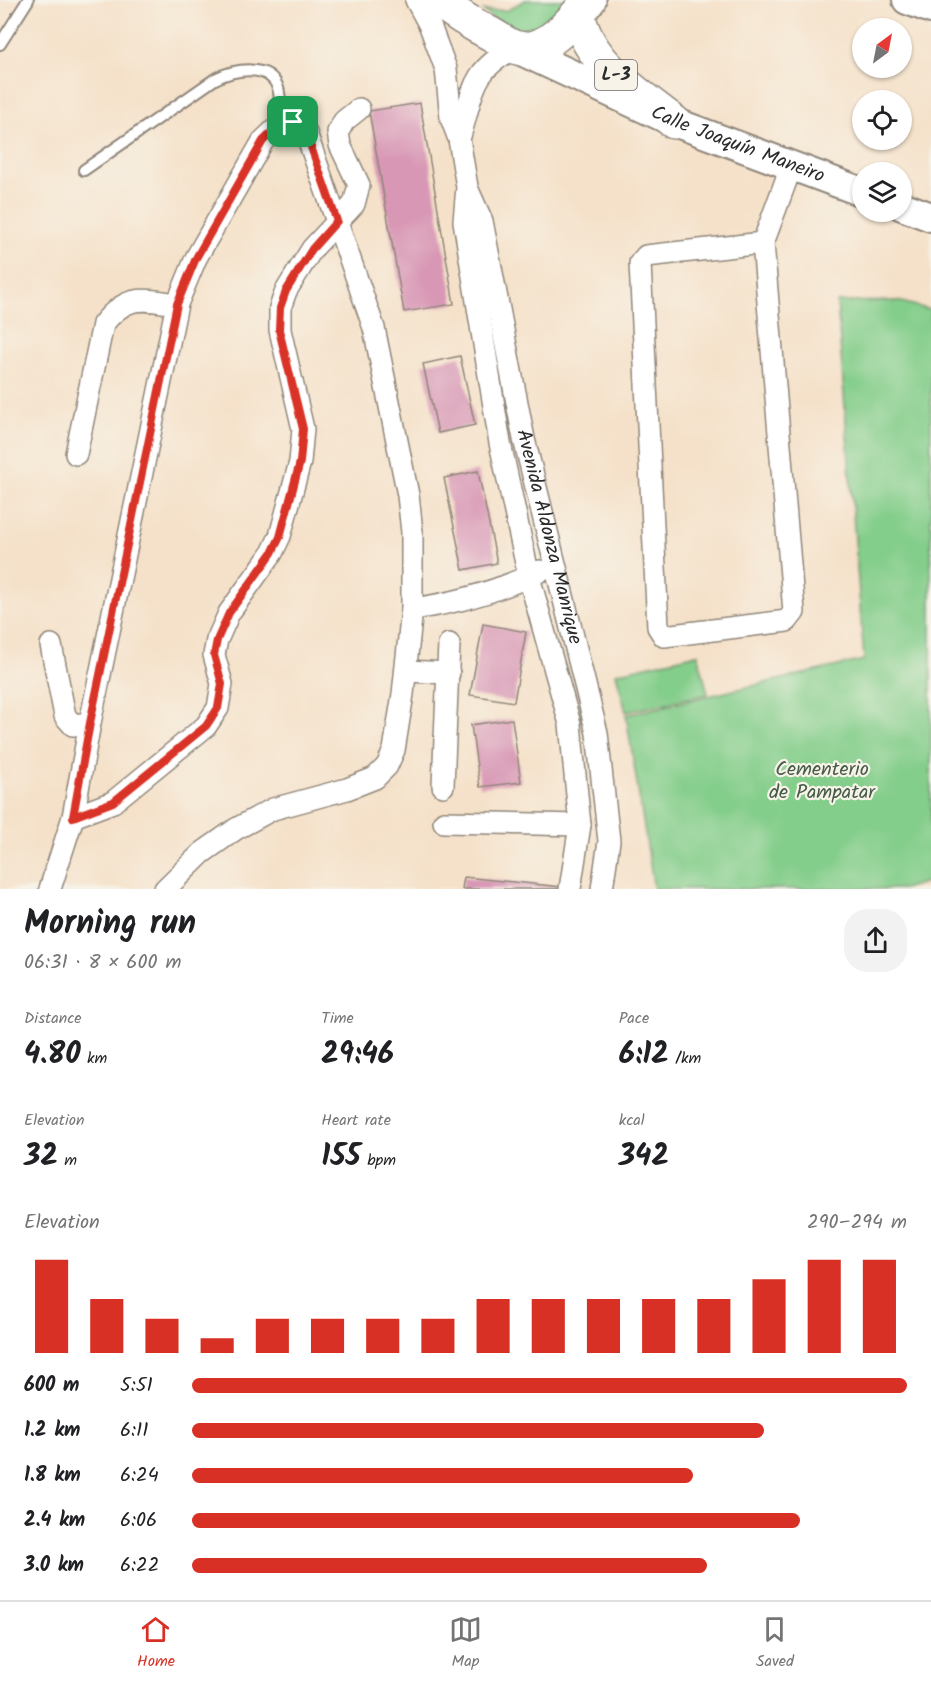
<!DOCTYPE html>
<meta charset="utf-8">
<style>
body{margin:0;font-family:Kalam,sans-serif;background:#f2f2f2;color:#202124;height:100vh;display:flex;flex-direction:column;font-size:22px;white-space:nowrap}
*{box-sizing:border-box;margin:0}
p{font-size:20px;color:#757577}
.icon{flex:none;width:33px;height:33px;fill:none;stroke:currentColor;stroke-width:2;stroke-linecap:round;stroke-linejoin:round}
.map{position:relative;height:889px;overflow:hidden}
.sheet{display:flex;flex-direction:column;background:#fff;flex:1}
.sheet>*{flex:none}
.needle{width:39px;rotate:32deg}
.buttons{position:absolute;left:852px;top:18px;display:grid;gap:12px}
.buttons a{display:grid;place-items:center;width:60px;height:60px;border-radius:50%;background:#fff;box-shadow:0 2px 4px #0004;font-size:30px}
.pin{position:absolute;display:grid;place-items:center;width:51px;height:51px;color:#fff;margin:-26px;border-radius:12px;box-shadow:0 3px 9px #0006}
.round{display:grid;place-items:center;flex:none;width:63px;height:63px;border-radius:24px;background:#f2f2f2}
.overview{display:flex;align-items:center;justify-content:space-between;height:102px;padding:0 24px}
h1{font-size:33px;font-weight:800;line-height:45px}
.figures{display:grid;grid-template-columns:repeat(3,1fr);gap:9px;height:102px;padding:6px 24px}
.figures div{display:grid;align-content:center}
.figures b{font-size:30px;font-weight:800}
.figures small{font-size:16px;font-weight:400}
.figures p{font-size:16px}
.chart{height:168px;padding:12px 24px}
.chart p{display:flex;justify-content:space-between}
.chart svg{width:100%;height:108px;margin-top:6px;stroke:#d93025;stroke-width:6}
ul{padding:0 24px;list-style:none;font-size:20px}
li{display:grid;grid-template-columns:96px 72px 1fr;align-items:center;height:45px}
li i{height:15px;border-radius:8px;background:#d93025}
.tabs{display:flex;justify-content:space-around;align-items:center;height:84px;border-top:2px solid #e0e0e0;background:#fff;font-size:16px;color:#757577}
.tabs a{display:grid;justify-items:center;gap:3px}
.tabs .on{color:#d93025}
.map>svg:first-child{display:block}
.green{fill:#84ce8b;stroke:#587c5b;stroke-width:1.5}
.building{fill:#d897b5}
.lines{fill:none;stroke-linecap:round;stroke-linejoin:round}
.lane-casing{stroke:#90867a;stroke-width:14}
.street-casing{stroke:#90867a;stroke-width:24}
.secondary-casing{stroke:#90867a;stroke-width:32}
.primary-casing{stroke:#90867a;stroke-width:36}
.lane{stroke:#fff;stroke-width:10}
.street{stroke:#fff;stroke-width:21}
.secondary{stroke:#fff;stroke-width:28}
.primary{stroke:#fff;stroke-width:33}
.route-casing{stroke:#fff;stroke-width:12}
.route{stroke:#d93025;stroke-width:8}
.labels{text-anchor:middle;dominant-baseline:central;stroke-width:4.5;stroke-linejoin:round;paint-order:stroke}
.shield{fill:#f7f3e8;stroke:#686764;stroke-width:1.5}
.shield-label{font-size:18px;font-weight:bold;fill:#2b2b2b}
.street-label{font-size:20px;fill:#2b2b2b;stroke:#f7f3e8}
.park-label{font-size:20px;fill:#465c48;stroke:#f7f3e8}
</style>
<div class="map">
<svg width="931" height="889" viewBox="0 0 931 889">
<rect width="100%" height="100%" fill="#f7f3e8"/>
<filter id="ink" filterUnits="userSpaceOnUse"><feTurbulence type="fractalNoise" baseFrequency=".0167" numOctaves="2"/><feDisplacementMap in="SourceGraphic" scale="12" xChannelSelector="R" yChannelSelector="G"/><feConvolveMatrix kernelMatrix="1 2 1 2 8 2 1 2 1" color-interpolation-filters="sRGB"/></filter>
<filter id="wash" filterUnits="userSpaceOnUse"><feTurbulence type="fractalNoise" baseFrequency=".008" numOctaves="4" result="noise"/><feDisplacementMap in="SourceGraphic" scale="24" xChannelSelector="R" yChannelSelector="G"/><feGaussianBlur stdDeviation="1.35" result="paint"/><feColorMatrix in="noise" values="0 0 0 0 0 0 0 0 0 0 0 0 0 0 0 0 0 1.4 0 .05"/><feComposite in="paint" operator="in"/></filter>
<g filter="url(#wash)">
<rect width="100%" height="100%" fill="#f5e1c9"/>
<path class="green" d="M525 0H576L555 29 523 38 483 11 508 10Z
M898 301 931 310V881L903 889H654L626 715 864 660 837 302Z
M698 654 708 694 626 712 616 673Z"/>
<g id="blocks">
<path class="building" d="M420 103 454 304 404 312 369 111Z
M460 356 475 425 438 433 423 364Z
M478 471 497 563 463 570 444 478Z
M483 624 526 632 514 702 470 695Z
M512 719 521 782 480 787 471 725Z
M464 877 562 887V889H462Z"/>
</g>
</g>
<g filter="url(#ink)">
<use href="#blocks" fill-opacity="0" stroke="#90867a" stroke-width="1.5"/>
<g class="lines">
<g class="lane-casing">
<path id="lane" d="M0 44 28 0
M84 170 215 79C233 70 269 62 278 88 280 93 279 101 282 106 285 112 290 116 293 122"/>
</g>
<g class="street-casing">
<g id="street">
<path d="M416 0 430 26 446 69 451 118 459 139 467 187 464 221 500 443 529 577 570 724 580 825 570 889"/>
<path d="M459 139C474 94 468 72 515 48"/>
<path id="s1" d="M468 190 482 221 524 439 597 733 609 841 602 889"/>
<path d="M763 243 646 256 640 263 658 627 664 636 787 621 794 612 763 243 791 167"/>
<path d="M76 454 103 324C127 294 142 299 177 304"/>
<path d="M412 609C458 603 499 591 540 571"/>
<path d="M51 645 65 716 73 725 90 723"/>
<path d="M406 671 449 673"/>
<path d="M443 786 449 644"/>
<path d="M73 817 113 802 206 726 218 708 222 684 214 655 217 640 229 613 272 553 280 536 300 462 303 429 280 330V308L286 291 312 249 354 204 359 185 340 145 338 132 344 121 359 109"/>
<path d="M444 822 580 825"/>
<path d="M50 889 73 817 90 723 177 304 196 258 263 141 281 124 293 122 306 133 374 328 408 495 412 532V609L403 694 394 750 387 766 375 778 347 789 273 809 236 829 202 853 165 889"/>
</g>
</g>
<g class="secondary-casing">
<g id="secondary">
<path d="M907 0 931 9"/>
<path id="s2" d="M515 48 674 122 862 192"/>
<path d="M902 206 931 217"/>
</g>
</g>
<g class="primary-casing">
<path id="primary" d="M438 0C454 13 470 23 489 33 497 37 505 44 514 47 544 57 573 20 589 0
M578 14C589 64 636 92 674 122"/>
</g>
<use href="#lane" class="lane"/>
<use href="#street" class="street"/>
<use href="#secondary" class="secondary"/>
<use href="#primary" class="primary"/>
</g>
</g>
<g class="lines" filter="url(#ink)">
<g class="route-casing">
<path id="route" d="M293 122 306 133 337 221 312 249 286 291 280 308 279 330 303 429 300 462 280 537 272 553 229 613 217 640 214 655 222 684 218 708 206 726 113 802 73 817 90 723 177 304 196 258 263 141 281 124Z"/>
</g>
<use href="#route" class="route"/>
</g>
<g class="labels">
<rect class="shield" x="595" y="60" width="42" height="30" rx="4.5"/>
<g class="shield-label">
<text x="616" y="75">L-3</text>
</g>
<g class="street-label">
<text stroke="none"><textPath href="#s2" startOffset="243">Calle Joaquín Maneiro</textPath></text>
<text stroke="none"><textPath href="#s1" startOffset="357">Avenida Aldonza Manrique</textPath></text>
</g>
<g class="park-label">
<text x="822" y="770">Cementerio<tspan x="822" dy="23">de Pampatar</tspan></text>
</g>
</g>
</svg>
<div class="buttons">
<a><svg class="needle" viewBox="-14 -14 28 28"><path d="M0-13l5 13h-10z" fill="#e53935"/><path d="M0 13l5-13h-10z" fill="#757577"/></svg></a>
<a><svg class="icon" aria-label="locate" viewBox="0 0 24 24"><circle cx="12" cy="12" r="6"/><path d="M12 2v4M12 18v4M2 12h4M18 12h4"/></svg></a>
<a><svg class="icon" aria-label="layers" viewBox="0 0 24 24"><path d="M12 4l9 5-9 5-9-5zM3 14l9 5 9-5"/></svg></a>
</div>
<div class="pin" style="left:293px;top:122px;background:#1e9e55"><svg class="icon" aria-label="arrive" viewBox="0 0 24 24"><path d="M6 21V4h12l-3 4 3 4H6"/></svg></div>
</div>
<section class="sheet">
<div class="overview"><div><h1>Morning run</h1><p>06:31 · 8 × 600 m</p></div><a class="round"><svg class="icon" aria-label="share" viewBox="0 0 24 24"><path d="M12 15V3M7 8l5-5 5 5M5 13v7h14v-7"/></svg></a></div>
<div class="figures">
<div><p>Distance</p><b>4.80<small> km</small></b></div>
<div><p>Time</p><b>29:46</b></div>
<div><p>Pace</p><b>6:12<small> /km</small></b></div>
</div>
<div class="figures">
<div><p>Elevation</p><b>32<small> m</small></b></div>
<div><p>Heart rate</p><b>155<small> bpm</small></b></div>
<div><p>kcal</p><b>342</b></div>
</div>
<div class="chart"><p><span>Elevation</span>290–294 m</p>
<svg viewBox="0 0 160 44" preserveAspectRatio="none"><path d="M5 44V6M15 44V22M25 44V30M35 44V38M45 44V30M55 44V30M65 44V30M75 44V30M85 44V22M95 44V22M105 44V22M115 44V22M125 44V22M135 44V14M145 44V6M155 44V6"/></svg>
</div>
<ul>
<li><b>600 m</b>5:51<i style="width:100%"></i></li>
<li><b>1.2 km</b>6:11<i style="width:80%"></i></li>
<li><b>1.8 km</b>6:24<i style="width:70%"></i></li>
<li><b>2.4 km</b>6:06<i style="width:85%"></i></li>
<li><b>3.0 km</b>6:22<i style="width:72%"></i></li>
</ul>
</section>
<nav class="tabs">
<a class="on"><svg class="icon" aria-label="home" viewBox="0 0 24 24"><path d="M3 11l9-7 9 7M6 9v11h12V9"/></svg>Home</a>
<a><svg class="icon" aria-label="map" viewBox="0 0 24 24"><path d="M3 6l6-2 6 2 6-2v14l-6 2-6-2-6 2zM9 4v14M15 6v14"/></svg>Map</a>
<a><svg class="icon" aria-label="saved" viewBox="0 0 24 24"><path d="M7 4h10v16l-5-4-5 4z"/></svg>Saved</a>
</nav>
